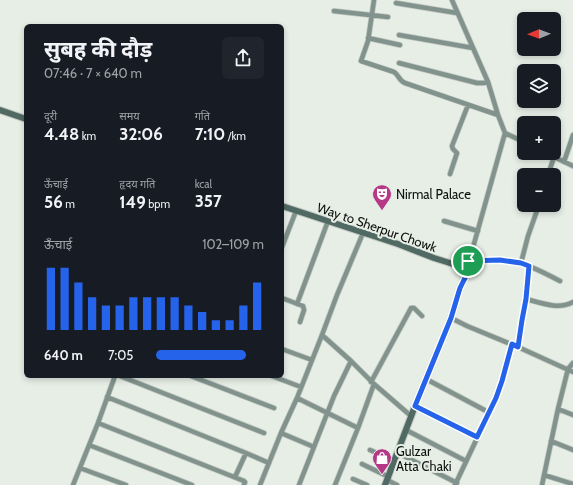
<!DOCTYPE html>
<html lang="hi">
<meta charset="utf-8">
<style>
body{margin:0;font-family:Cabin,"Noto Sans Devanagari",sans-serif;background:#20242c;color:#f1f3f6;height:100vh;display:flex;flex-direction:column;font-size:15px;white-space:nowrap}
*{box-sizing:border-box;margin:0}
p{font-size:13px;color:#9ea1a6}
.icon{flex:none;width:22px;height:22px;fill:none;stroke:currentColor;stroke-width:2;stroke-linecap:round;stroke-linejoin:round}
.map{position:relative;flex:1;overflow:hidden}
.drawer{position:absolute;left:24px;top:24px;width:260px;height:354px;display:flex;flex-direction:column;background:#171b24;border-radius:6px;box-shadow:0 2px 6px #0003}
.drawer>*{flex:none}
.needle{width:26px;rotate:269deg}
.tools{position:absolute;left:517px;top:12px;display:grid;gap:8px}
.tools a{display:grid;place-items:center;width:44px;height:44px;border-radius:6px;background:#171b24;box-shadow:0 2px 6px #0003;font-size:20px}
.pin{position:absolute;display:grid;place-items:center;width:34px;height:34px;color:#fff;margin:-17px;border:2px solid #fff;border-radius:50%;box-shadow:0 1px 4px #0007}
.round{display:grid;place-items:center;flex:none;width:42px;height:42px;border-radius:6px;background:#20242c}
.headline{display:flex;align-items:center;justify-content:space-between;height:68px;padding:0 20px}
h1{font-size:22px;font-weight:700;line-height:30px}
.metrics{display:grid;grid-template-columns:repeat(3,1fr);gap:6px;height:68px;padding:4px 20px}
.metrics div{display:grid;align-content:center}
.metrics b{font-size:17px;font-weight:700}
.metrics small{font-size:11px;font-weight:400}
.metrics p{font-size:11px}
.chart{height:112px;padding:8px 20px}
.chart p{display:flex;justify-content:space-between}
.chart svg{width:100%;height:72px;margin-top:4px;stroke:#2563eb;stroke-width:6}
ul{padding:0 20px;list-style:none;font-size:13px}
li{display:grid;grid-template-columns:64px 48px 1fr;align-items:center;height:30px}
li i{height:10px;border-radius:5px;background:#2563eb}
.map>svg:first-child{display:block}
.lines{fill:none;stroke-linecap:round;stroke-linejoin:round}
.street-casing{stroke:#c3cac3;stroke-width:6}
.secondary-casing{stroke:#c3cac3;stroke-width:8}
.street{stroke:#82938e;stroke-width:4.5}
.secondary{stroke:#516963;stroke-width:6}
.route-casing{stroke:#fff;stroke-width:8}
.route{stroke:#2563eb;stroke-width:5}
.labels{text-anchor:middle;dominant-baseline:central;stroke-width:4;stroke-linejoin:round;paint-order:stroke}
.poi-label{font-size:13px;fill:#0e100e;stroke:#e6eee6;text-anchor:start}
.street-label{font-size:13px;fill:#0e100e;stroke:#e6eee6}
</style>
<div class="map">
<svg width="573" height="485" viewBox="0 0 573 485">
<rect width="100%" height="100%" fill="#e6eee6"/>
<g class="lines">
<g class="street-casing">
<path id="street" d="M374 0 368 41 361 61 394 72C399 75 399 81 405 83L498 115
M452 0 488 82 498 115 505 133 472 251 466 267
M396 3 457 13
M334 11 388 17
M399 35 473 48
M368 38 400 45
M399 63 477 83H483L488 82
M505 133 524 142
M546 153 573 166
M564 162 573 135
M450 174 457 153 453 149 452 146 468 105
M548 175 554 157
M444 221 478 231
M282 247 296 211
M469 261C479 261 490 259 500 260 522 261 541 271 560 281
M521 263 528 236 539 205
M282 298 303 306 304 310 300 322
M526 299C541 303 559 310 573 302
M297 304 328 221
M451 318 467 326 518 347 573 372
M322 335 351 361 374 384 411 416
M518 347 522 320 526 299 529 266
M282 349 312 360
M120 376 264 433
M191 376 274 408
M272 376 301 387
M426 379 490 413
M371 382 410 310 411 308H414L422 316
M107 397 246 453 269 463
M297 398 358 428
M415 406 477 437
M558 409 573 415
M98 423 244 481 245 482 244 485
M406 430 466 461
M281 433 314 447
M551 441 573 450
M89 445 192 485
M370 450 395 461
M398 453 457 483
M362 464 389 477
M80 468 126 485
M544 475 573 484
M235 477 246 453
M353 479 367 485
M387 480 397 485
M73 485 98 423 115 376
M260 485 281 433 297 398 322 335 337 295 363 233
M299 485 334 396 351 361
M335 485 358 428 374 384
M455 485 496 398 502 381 512 344
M542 485 558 409 568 369 573 363"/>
</g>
<g class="secondary-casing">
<path id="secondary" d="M0 110 26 119
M282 206 398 244 434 258 453 264 465 265 466 267V275L460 288 451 318 415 406 385 485"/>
</g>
<use href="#street" class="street"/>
<use href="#secondary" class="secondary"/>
</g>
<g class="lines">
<g class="route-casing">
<path id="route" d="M500 260 521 263 529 266 526 299 522 320 518 347 512 344 502 381 496 398 477 437 415 406 451 318 460 288 466 276V267L468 261Z"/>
</g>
<use href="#route" class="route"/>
</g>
<defs>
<g id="theatre-pin" transform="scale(1)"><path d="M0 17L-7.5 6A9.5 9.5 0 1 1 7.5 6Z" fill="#b53886" stroke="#e6eee6"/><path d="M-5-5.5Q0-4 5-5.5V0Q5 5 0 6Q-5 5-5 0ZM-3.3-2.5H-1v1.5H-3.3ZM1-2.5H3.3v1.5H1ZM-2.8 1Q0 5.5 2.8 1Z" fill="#fff"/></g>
<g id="shop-pin" transform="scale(1)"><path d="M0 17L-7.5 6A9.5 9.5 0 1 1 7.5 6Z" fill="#b53886" stroke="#e6eee6"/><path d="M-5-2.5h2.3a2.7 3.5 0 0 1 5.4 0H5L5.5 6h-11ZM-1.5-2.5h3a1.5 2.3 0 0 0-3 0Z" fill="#fff"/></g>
</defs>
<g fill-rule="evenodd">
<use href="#theatre-pin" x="382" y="194"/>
<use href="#shop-pin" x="382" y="458"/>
</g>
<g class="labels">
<g class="poi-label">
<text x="396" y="194">Nirmal Palace</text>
<text x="396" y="451">Gulzar<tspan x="396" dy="15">Atta Chaki</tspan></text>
</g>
<g class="street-label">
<text transform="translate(377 227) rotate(19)">Way to Sherpur Chowk</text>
</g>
</g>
</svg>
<div class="tools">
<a><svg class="needle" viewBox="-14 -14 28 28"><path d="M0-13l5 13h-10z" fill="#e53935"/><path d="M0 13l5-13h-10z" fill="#9ea1a6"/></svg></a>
<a><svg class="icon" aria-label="layers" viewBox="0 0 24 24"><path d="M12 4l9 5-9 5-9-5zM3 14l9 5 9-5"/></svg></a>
<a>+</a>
<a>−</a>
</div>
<div class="pin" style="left:468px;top:261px;background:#1e9e55"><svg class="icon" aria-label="arrive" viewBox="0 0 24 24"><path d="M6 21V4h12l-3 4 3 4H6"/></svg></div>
<section class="drawer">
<div class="headline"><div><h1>सुबह की दौड़</h1><p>07:46 · 7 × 640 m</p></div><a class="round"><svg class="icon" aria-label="share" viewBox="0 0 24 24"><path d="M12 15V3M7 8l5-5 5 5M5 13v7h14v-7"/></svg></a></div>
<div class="metrics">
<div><p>दूरी</p><b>4.48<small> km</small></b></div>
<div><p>समय</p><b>32:06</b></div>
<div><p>गति</p><b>7:10<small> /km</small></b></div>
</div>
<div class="metrics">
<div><p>ऊँचाई</p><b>56<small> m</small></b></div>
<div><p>हृदय गति</p><b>149<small> bpm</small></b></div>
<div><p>kcal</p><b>357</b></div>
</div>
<div class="chart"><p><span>ऊँचाई</span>102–109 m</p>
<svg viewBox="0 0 160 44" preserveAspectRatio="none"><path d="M5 44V6M15 44V6M25 44V15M35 44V24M45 44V29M55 44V29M65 44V24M75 44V24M85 44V24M95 44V24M105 44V29M115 44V33M125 44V38M135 44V38M145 44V29M155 44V15"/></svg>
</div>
<ul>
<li><b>640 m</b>7:05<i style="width:83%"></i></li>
</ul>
</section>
</div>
